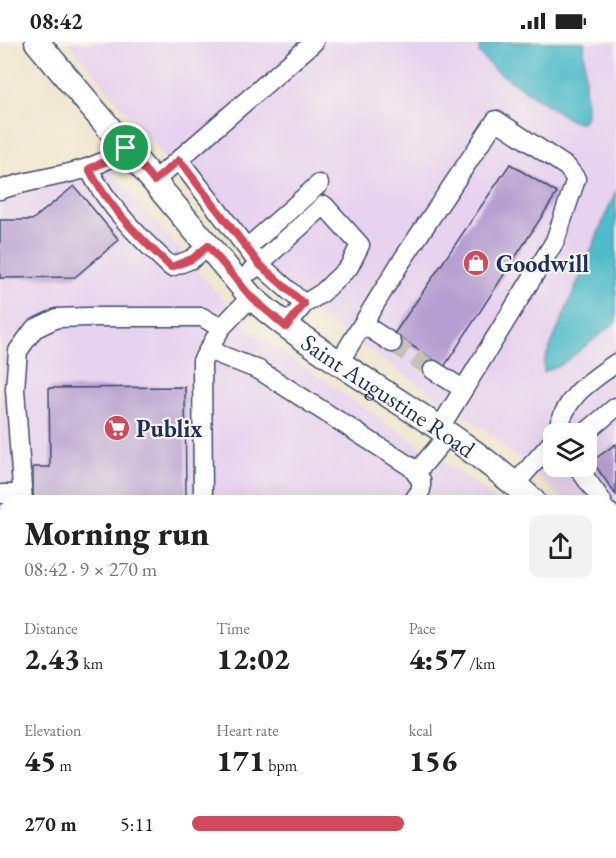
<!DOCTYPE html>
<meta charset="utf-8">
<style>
body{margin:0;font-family:"EB Garamond",serif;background:#f2f2f2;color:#222;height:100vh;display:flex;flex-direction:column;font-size:22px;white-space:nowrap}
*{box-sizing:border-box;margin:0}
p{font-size:20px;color:#767676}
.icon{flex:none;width:33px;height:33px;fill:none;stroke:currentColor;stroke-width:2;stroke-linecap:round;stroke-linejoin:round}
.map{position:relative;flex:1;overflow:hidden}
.drawer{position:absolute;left:0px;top:453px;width:616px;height:363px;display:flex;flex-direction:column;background:#fff;border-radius:18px 18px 0 0;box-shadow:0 6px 24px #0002}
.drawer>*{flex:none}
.buttons{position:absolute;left:543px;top:381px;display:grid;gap:12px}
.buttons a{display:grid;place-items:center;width:54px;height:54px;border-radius:12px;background:#fff;box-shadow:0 6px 24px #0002;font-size:30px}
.pin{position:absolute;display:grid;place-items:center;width:51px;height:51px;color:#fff;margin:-26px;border:3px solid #fff;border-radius:50%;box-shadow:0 2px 6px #0007}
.round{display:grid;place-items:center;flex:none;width:63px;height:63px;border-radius:12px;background:#f2f2f2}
.overview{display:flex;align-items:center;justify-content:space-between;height:102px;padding:0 24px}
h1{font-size:33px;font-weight:800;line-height:45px}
.figures{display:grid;grid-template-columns:repeat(3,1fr);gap:9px;height:102px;padding:6px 24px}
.figures div{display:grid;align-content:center}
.figures b{font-size:30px;font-weight:800}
.figures small{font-size:16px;font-weight:400}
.figures p{font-size:16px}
ul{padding:0 24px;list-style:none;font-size:20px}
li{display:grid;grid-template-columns:96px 72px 1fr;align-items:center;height:45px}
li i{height:15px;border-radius:8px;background:#d1495b}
.status{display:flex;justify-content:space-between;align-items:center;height:42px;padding:0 30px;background:#fff;direction:ltr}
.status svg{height:16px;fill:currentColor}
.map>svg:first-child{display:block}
.built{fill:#e7d2ef;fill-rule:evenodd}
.water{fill:#50bcca;stroke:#367694;stroke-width:1.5}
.building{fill:#b69ed1}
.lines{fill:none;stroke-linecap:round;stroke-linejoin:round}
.minor-tunnel{stroke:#c5c1b7;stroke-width:18;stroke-dasharray:18 9;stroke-linecap:butt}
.minor-casing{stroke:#3b4a6f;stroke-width:21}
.major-casing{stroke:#3b4a6f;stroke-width:27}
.minor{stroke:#fff;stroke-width:18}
.major{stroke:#fff;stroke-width:24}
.route-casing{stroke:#fff;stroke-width:12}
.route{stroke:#d1495b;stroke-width:8}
.labels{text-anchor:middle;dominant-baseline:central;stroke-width:4.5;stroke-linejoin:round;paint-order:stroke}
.poi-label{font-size:24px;font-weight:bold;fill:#1b2f5e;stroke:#f7f3e8;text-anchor:start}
.street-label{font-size:24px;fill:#1b2f5e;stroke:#f7f3e8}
</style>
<div class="status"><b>08:42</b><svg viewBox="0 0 49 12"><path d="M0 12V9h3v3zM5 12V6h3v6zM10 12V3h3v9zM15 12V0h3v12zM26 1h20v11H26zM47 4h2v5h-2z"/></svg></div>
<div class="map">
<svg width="616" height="816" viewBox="0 0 616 816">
<rect width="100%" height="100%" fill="#f7f3e8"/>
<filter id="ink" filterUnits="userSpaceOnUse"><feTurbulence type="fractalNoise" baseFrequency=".0167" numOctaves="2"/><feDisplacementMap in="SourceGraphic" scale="12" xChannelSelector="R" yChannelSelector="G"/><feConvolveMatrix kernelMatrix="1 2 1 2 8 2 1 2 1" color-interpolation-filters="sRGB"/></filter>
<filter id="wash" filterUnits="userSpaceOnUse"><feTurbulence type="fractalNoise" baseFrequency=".008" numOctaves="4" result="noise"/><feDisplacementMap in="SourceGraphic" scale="24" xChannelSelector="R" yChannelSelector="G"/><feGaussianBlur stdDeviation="1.35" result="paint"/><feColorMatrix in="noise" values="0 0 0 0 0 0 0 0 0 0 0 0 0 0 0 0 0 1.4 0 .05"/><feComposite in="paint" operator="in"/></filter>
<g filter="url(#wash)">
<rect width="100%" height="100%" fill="#f0e6cd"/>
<path class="built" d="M68 0H616V518L611 511 610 459H566L484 387 270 241ZM554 392H586V424H554Z
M96 112 249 287 479 444 496 459H6V600L0 601V139Z
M610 654H616V816H0V661H6V810H610Z"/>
<path class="water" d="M480 0H584L586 74 582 80 572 79 495 28 479 11Z
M616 149V280L562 322 544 330V320Z"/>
<g id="blocks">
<path class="building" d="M510 122 557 151 444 325 394 292Z
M74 144 119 198 75 235 0 236V178H32Z
M185 345 186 459H33V425H50L49 346Z
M616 402V453L592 419Z
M0 511H6V581H0Z
M291 810H328V816H291Z"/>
</g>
</g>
<g filter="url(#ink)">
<use href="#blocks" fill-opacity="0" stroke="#3b4a6f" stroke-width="1.5"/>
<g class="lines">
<path class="minor-tunnel" d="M392 301 433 328"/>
<g class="minor-casing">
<path id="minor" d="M179 118 259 222 324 163 360 203 349 225 322 251 304 262 286 285
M89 127C108 165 141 197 171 225L192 217 208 204
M154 139 314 0
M0 148C44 132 86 136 126 106
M247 206 319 142
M251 229 259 222 304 262
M363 282 392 301
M208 308 259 328 411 425 421 438V448L413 459
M338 322 399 223 496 78 567 125 576 137 555 199 439 387
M433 328 463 347
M556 392C567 353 585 343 616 321
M584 392 616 365
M577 424 602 459
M417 430 448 393
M515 442 554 398
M0 452H21
M23 459 15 347 18 309 34 287 57 276 87 275H202L221 286
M203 459 202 319 221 286 251 255
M610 471 616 479
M0 497H6
M0 590H6
M0 673H6
M610 678 616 683
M610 746H616
M448 810 450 816
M403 813 416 810"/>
</g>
<g class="major-casing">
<g id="major">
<path id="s1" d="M37 0 251 255C339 332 448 379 533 459"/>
<path d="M610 550 616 560"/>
<path d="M610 620H616"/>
<path d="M0 628H6"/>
</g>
</g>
<use href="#minor" class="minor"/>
<use href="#major" class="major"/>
</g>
</g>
<g class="lines" filter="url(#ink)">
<g class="route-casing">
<path id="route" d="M126 106 154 139 179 118 259 222 304 262 286 285 251 255 208 204 192 217 171 225C141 197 108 165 89 127L109 118Z"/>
</g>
<use href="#route" class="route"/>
</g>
<defs>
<g id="shop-disc" transform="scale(1.35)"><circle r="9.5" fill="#d1495b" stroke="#f7f3e8"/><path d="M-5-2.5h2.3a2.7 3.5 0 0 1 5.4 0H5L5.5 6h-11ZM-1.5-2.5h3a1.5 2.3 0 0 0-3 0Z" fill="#fff"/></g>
<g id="supermarket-disc" transform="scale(1.35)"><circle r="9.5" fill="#d1495b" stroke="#f7f3e8"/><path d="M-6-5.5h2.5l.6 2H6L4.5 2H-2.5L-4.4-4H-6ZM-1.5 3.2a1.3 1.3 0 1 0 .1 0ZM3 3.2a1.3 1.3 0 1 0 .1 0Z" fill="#fff"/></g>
</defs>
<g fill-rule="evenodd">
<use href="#shop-disc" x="476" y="221"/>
<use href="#supermarket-disc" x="117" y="386"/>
</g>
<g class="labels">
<g class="poi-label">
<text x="496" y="221">Goodwill</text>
<text x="136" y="386">Publix</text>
</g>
<g class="street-label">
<text stroke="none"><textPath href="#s1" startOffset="502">Saint Augustine Road</textPath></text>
</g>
</g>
</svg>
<div class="buttons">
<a><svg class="icon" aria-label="layers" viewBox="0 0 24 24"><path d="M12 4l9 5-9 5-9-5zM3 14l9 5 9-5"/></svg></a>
</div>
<div class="pin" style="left:126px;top:106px;background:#1e9e55"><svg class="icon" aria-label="arrive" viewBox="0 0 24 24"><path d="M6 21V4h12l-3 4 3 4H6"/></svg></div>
<section class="drawer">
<div class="overview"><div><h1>Morning run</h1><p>08:42 · 9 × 270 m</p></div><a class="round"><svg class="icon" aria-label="share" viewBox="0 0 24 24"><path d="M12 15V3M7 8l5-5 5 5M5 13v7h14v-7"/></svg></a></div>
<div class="figures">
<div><p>Distance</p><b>2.43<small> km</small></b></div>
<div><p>Time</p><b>12:02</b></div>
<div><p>Pace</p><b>4:57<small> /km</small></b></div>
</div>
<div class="figures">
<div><p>Elevation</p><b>45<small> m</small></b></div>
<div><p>Heart rate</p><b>171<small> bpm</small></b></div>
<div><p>kcal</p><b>156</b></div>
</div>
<ul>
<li><b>270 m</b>5:11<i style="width:53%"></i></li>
</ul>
</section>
</div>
